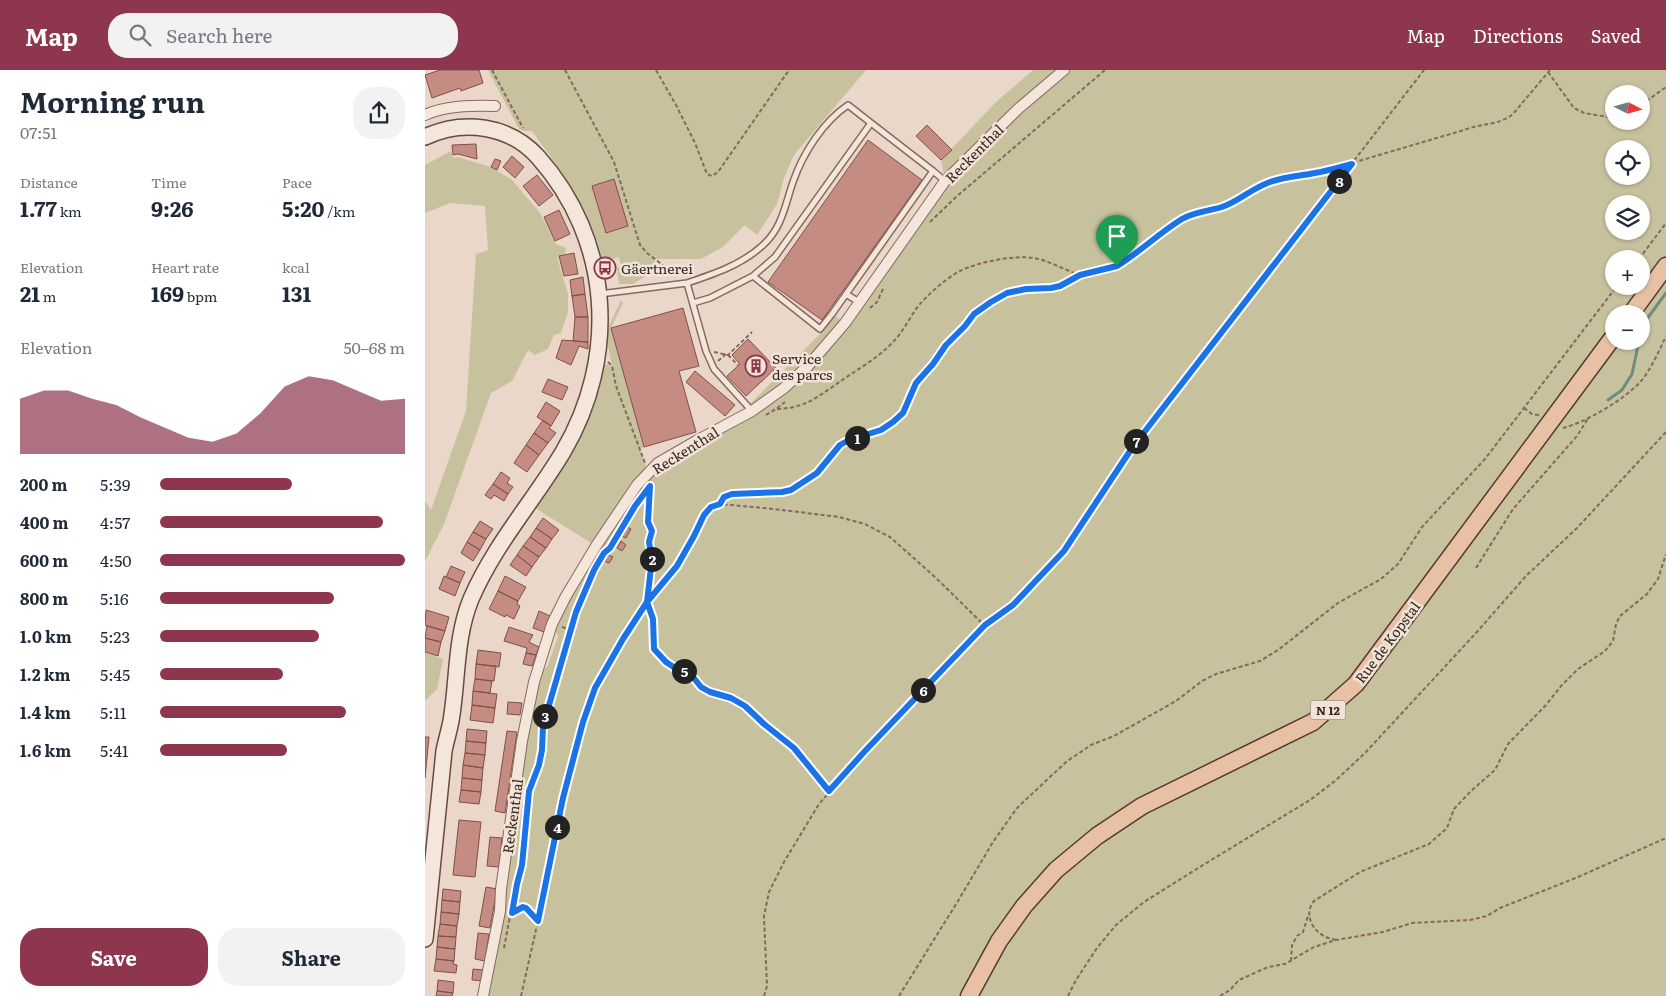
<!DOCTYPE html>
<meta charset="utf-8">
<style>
body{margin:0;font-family:Literata,serif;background:#f2f2f3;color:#1f2937;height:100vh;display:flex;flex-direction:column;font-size:19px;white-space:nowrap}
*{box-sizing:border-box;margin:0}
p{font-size:16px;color:#747a83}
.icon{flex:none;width:28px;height:28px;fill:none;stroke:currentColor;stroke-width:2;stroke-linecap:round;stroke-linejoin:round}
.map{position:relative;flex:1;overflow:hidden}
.details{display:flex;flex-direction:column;background:#fff;width:425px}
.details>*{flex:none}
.needle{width:32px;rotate:96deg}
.buttons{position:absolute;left:1180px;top:15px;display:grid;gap:10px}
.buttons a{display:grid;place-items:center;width:45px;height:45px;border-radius:50%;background:#fff;box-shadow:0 1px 4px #0004;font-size:25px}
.pin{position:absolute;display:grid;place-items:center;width:42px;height:42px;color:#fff;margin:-51px -21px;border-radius:50% 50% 50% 0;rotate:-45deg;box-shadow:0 0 5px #0007}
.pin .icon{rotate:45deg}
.km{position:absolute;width:25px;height:25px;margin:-12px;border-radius:50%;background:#222;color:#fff;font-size:14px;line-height:25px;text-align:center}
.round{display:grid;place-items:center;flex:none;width:52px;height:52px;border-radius:20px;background:#f2f2f3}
.headline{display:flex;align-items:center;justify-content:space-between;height:85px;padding:0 20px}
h1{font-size:28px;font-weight:700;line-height:38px}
.stats{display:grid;grid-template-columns:repeat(3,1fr);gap:8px;height:85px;padding:5px 20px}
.stats div{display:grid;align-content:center}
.stats b{font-size:21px;font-weight:700}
.stats small{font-size:14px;font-weight:400}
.stats p{font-size:14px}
.chart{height:140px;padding:10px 20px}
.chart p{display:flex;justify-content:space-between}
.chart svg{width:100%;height:90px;margin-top:5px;fill:#8d364e;opacity:.7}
.action{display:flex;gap:10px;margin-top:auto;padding:10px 20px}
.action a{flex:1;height:58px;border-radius:20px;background:#8d364e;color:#fff;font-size:20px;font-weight:700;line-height:58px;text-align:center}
.action a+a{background:#f2f2f3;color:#1f2937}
ul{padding:0 20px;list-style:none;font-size:16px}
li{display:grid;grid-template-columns:80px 60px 1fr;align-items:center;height:38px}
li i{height:12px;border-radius:6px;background:#8d364e}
header{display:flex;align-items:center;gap:30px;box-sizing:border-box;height:70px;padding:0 25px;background:#8d364e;color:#fff}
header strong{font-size:24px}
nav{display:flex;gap:28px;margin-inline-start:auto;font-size:18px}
.search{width:350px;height:45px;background:#f2f2f3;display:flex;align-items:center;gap:12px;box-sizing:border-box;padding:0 18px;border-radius:20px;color:#747a83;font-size:19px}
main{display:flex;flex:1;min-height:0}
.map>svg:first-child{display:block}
.green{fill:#c7c19d;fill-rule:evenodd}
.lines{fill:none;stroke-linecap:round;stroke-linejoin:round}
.stream{stroke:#708c7e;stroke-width:3}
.building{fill:#c48c83;stroke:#814f48}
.lane-casing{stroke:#84695f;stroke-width:8}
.street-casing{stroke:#84695f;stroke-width:12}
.secondary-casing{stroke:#664b42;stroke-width:18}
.primary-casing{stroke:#533933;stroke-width:19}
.path{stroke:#84695f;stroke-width:2;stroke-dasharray:4 2.5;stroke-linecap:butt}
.lane{stroke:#f5e6db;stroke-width:5}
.street{stroke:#f5e6db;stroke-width:10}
.secondary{stroke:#f5e6db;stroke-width:15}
.primary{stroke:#e8c1a5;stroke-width:16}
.route-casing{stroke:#fff;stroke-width:10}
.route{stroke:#1a73e8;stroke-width:6}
.labels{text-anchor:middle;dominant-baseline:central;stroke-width:5;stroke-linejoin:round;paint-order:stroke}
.shield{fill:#f2e3d7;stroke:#6e5f58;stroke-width:1}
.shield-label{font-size:12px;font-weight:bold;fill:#362621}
.street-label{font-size:14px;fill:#362621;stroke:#f2e3d7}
.poi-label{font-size:14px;fill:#362621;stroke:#f2e3d7;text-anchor:start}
</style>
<header>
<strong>Map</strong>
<div class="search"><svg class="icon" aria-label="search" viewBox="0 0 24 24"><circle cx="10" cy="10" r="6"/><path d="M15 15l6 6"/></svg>Search here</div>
<nav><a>Map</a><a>Directions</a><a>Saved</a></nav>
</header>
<main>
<section class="details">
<div class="headline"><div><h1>Morning run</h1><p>07:51</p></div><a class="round"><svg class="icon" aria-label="share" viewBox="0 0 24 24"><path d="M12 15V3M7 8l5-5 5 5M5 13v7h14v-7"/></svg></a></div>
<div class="stats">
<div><p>Distance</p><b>1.77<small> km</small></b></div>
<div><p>Time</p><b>9:26</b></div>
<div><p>Pace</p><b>5:20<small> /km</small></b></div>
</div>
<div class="stats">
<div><p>Elevation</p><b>21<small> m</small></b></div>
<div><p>Heart rate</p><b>169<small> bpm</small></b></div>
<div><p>kcal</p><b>131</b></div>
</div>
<div class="chart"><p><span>Elevation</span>50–68 m</p>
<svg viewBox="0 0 160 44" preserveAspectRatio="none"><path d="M0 44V17L10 13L20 13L30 17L40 20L50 26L60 31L70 36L80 38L90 34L100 24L110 11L120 6L130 8L140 13L150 18L160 17V44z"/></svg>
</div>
<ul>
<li><b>200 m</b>5:39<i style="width:54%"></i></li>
<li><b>400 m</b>4:57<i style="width:91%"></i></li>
<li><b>600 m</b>4:50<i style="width:100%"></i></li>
<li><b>800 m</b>5:16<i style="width:71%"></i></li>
<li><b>1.0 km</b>5:23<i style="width:65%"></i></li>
<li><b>1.2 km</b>5:45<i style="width:50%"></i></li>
<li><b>1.4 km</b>5:11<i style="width:76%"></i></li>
<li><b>1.6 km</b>5:41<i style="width:52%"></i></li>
</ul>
<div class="action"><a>Save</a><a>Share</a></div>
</section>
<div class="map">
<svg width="1241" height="926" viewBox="0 0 1241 926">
<rect width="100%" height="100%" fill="#ead7c9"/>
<path class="green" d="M63 0H441L369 85 359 108 352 134 332 165 320 155 298 177 276 189H229L231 200 208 214H194L192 198 196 196 194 187 176 192C169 170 163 147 151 126 139 103 122 82 107 61H100L94 59Z
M608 0H1241V926H58L64 891 73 881 81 833 76 819 109 612 123 595 133 567 127 554 171 476 110 438 145 388 162 351 179 294 187 296 182 271 183 258 196 230 198 233 186 258 219 377 215 379 223 402 326 342 322 337 398 261 410 246 420 253 520 111 516 90 571 32ZM1189 24H1216V51H1189ZM1189 79H1216V106H1189ZM1189 134H1216V161H1189ZM1189 189H1216V216H1189ZM1189 244H1216V271H1189Z
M26 81 28 88 33 87 66 97 87 110 115 143 131 174 141 178 140 184 132 187 143 224V242L136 263 129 265 123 279 110 285 103 280 87 311 66 323 19 454 0 491V431L6 440 41 341 51 184 63 180 60 136 25 133 0 143V95Z
M0 583 18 589 12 619 0 631Z"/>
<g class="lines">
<path class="stream" d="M1216 263 1219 253 1241 223
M1183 330 1197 320 1207 304 1214 271"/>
</g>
<path class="building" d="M15 0H54L58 13 36 21 35 18 7 28 0 5Z
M502 55 527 80 516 90 491 66Z
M443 70 497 110 397 250 343 212Z
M51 74 52 89 33 84 28 85 27 75Z
M87 86 99 97 90 108 78 97Z
M70 89 76 91 72 100 66 97Z
M112 105 128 125 114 136 98 116Z
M189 109 203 156 181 163 167 116Z
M134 140 145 164 130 171 119 147Z
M149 183 153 204 139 206 134 186Z
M158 207 160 224 147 226 145 210Z
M160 224 163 247H150L147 226Z
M258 238 274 296 254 301 271 362 219 377 186 258Z
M150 247H163V272L148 271Z
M323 269 351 298 321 326 302 306 315 294 307 285Z
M137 270 163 272V279L154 276 146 295 131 288Z
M270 301 310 335 300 346 261 312Z
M123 309 143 317 137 330 117 322Z
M121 332 135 341 126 356 112 347Z
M118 350 126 356 124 358 131 363 123 373 109 363Z
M109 363 123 373 114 385 101 375Z
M101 375 114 385 102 402 89 393Z
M76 402 85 408 82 413 88 417 83 424 68 414Z
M68 414 83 424 79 431 69 425 66 429 60 425Z
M118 448 134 460 127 469 111 458Z
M55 451 68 459 61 469 48 462Z
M202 457 206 459 201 468 197 466Z
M111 458 127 469 121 478 105 467Z
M48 462 61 469 55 480 42 472Z
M105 467 121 478 114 487 98 476Z
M196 471 201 475 197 481 192 478Z
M42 472 55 480 48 491 36 483Z
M98 476 114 487 107 497 92 485Z
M182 484 188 487 184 493 179 491Z
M92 485 107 497 101 506 85 495Z
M26 496 40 502 35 513 21 507Z
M19 506 35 513 30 526 14 519Z
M80 506 101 517 93 531 73 521Z
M73 521 93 531 92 534 95 536 89 549 81 545 80 547 64 539Z
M1 540 24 547 20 561 0 555Z
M114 541 125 546 119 562 108 558Z
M2 556 20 561 16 572 0 568Z
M84 557 108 565 104 572 114 577 111 585 101 583 102 578 79 571Z
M0 568 16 572 13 586 0 582Z
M53 580 76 583 74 597 51 594Z
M101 583 111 585 107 596 98 594Z
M51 594 71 596 69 611 50 609Z
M50 609 67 611 65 623 48 621Z
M48 621 72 624 70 638 47 635Z
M83 632 97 633 95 645 82 644Z
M47 635 70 638 68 653 45 650Z
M42 659 62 661 61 673 41 671Z
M82 661 92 662 80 743 70 741Z
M0 667H4L0 708Z
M41 671 61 673 60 685 40 683Z
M40 683 60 685 58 698 38 695Z
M38 695 58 698 57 710 37 708Z
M37 708 57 710 56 722 36 720Z
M36 720 56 722 54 734 34 732Z
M34 750 56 752 50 807 28 805Z
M65 767 77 768 74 797 62 796Z
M61 817 72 819 65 858 54 856Z
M18 819 36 821 35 832 17 830Z
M17 830 35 832 34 844 16 842Z
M16 842 34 844 32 856 15 854Z
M15 854 32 856 31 867 13 866Z
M53 863 64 864 60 891 50 889Z
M13 866 31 867 30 879 12 877Z
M12 877 30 879 29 891 11 889Z
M11 889 29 891 28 894 32 895 31 903 9 901Z
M48 899 59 900 58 911 47 910Z
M13 910 29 912 28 923 12 921Z
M12 921 28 923 27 926H11Z"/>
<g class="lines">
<g class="lane-casing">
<path id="lane" d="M508 101 520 111
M328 206 395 259 407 244 508 101 446 53
M262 213C289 204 316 195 337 176 357 159 360 135 368 112 378 83 398 52 423 35L446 53 350 187 328 206 285 228 268 233
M175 224 262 213 281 281 289 299 327 341
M421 224 434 232"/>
</g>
<g class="street-casing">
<path id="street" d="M0 45C20 35 48 35 70 36
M58 926 75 841 76 819 97 671 109 612 127 554 141 526 171 476 212 415 233 393 271 371 327 341 359 318 383 296 420 253 520 111 593 39 639 0"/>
</g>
<g class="secondary-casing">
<path id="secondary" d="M0 67C38 49 84 55 113 87 187 170 194 287 138 382 108 432 69 475 46 529 30 568 33 610 26 651 24 661 21 671 19 681L0 869"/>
</g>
<g class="primary-casing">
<path id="primary" d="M1206 244 1241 196
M544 926 574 871 599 836 631 800 672 766 717 736 888 652 931 614 1189 266"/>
</g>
<path class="path" d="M67 0 98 58
M140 0 189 92 215 175 222 183 252 206
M231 0 251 35 270 73 282 104 287 106 293 102 364 0
M1123 2 1149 38 1159 43 1189 48
M1216 35 1241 17
M505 152 531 127 680 0
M1214 189 1241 153
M445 238 452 232 458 219
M289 282 303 285 327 262
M303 285 313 295
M293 291 301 284
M183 292 187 296 191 316 220 393
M1099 338 1107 344 1114 345
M352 339C380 338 391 328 413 313 431 300 452 289 468 272 478 262 485 247 494 235 505 223 520 209 535 201 553 192 588 185 609 188 625 191 639 200 655 205
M341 345 351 339 360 332
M1138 358C1160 353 1202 328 1217 310 1227 297 1234 281 1241 266
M225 417 223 452 227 461 224 472 227 489 222 532 228 549 229 579 241 592 250 598 264 602 276 617 285 622 306 628 319 636 339 654 369 678 404 721
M295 434 299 427 307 424 357 422 366 421 392 403 415 375 456 360 468 352 478 343 491 313 508 294 521 275 540 256 549 244 582 223 601 219 626 218 635 216 655 205 692 196 709 186 740 160 759 148 779 141 798 137 809 131 825 120 846 112 893 103 1039 60C1056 53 1073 56 1088 44L1125 0
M180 482 185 478 199 455
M1051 498 1088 439 1152 366 1164 347
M137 557 146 560
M87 843 98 837 101 838 113 850
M911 870C907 869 902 868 899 866 886 859 879 843 889 831L935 802 1004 774 1022 758 1029 739 1046 721 1070 700 1083 674 1121 635 1136 616 1153 599 1180 581 1188 571 1191 554 1195 546 1222 524 1233 509 1241 484
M79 878 91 814 97 795 104 721 114 695 117 680V657L140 574 146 560 151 542 165 508
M866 891 867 875 872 866 878 862 883 846
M96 926 113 851 137 728 158 652 170 619 198 569 222 532 252 496 269 466 279 445 286 437 295 434 349 439 414 447 440 454 465 467 510 507 559 555
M339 926 342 916 339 846 344 822 359 792 394 734 440 681 559 555 589 535 639 481 707 378 999 0
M474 926 533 831 568 772 592 738 641 692 666 675 689 666 751 631 777 611 791 604 835 591 853 580 913 533 956 509 973 494 997 457 1060 389 1192 216
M643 926 651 910 672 878 691 855 719 832 778 795 885 730 910 711 940 683 1051 563 1101 506 1152 458 1241 362
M795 926 805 920 814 910 843 897 860 894 889 877 911 870 958 862 987 853 1045 850 1062 846 1075 838 1153 807 1241 768"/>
<use href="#lane" class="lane"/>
<use href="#street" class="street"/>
<use href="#secondary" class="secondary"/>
<use href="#primary" class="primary"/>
</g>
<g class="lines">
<g class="route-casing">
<path id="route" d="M692 196 655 205 635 216 626 218 601 219 582 223 566 232 549 244 540 256 521 275 508 294 491 313 478 343 468 352 456 360 424 370 415 375 392 403 366 420 357 422 307 424 299 427 295 434 286 437 279 445 269 466 252 496 222 532 227 489 224 472 227 461 223 452 225 416 210 436 185 478 179 483 169 500 151 542 118 656 117 680 114 695 104 721 97 795 92 814 87 843 98 837 101 838 113 851 138 728 158 652 170 618 198 569 222 532 228 549 229 579 241 592 250 598 264 602 276 617 285 622 306 628 320 636 339 654 369 678 404 721 440 681 560 555 588 535 639 481 707 378 927 94C915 97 902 101 890 103 875 106 859 107 845 112 827 118 813 132 797 137 784 141 769 142 757 149 734 163 715 182 692 196"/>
</g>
<use href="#route" class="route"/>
</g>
<defs>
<g id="bus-ring" transform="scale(1.125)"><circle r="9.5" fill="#f2e3d7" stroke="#8d364e" stroke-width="1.5"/><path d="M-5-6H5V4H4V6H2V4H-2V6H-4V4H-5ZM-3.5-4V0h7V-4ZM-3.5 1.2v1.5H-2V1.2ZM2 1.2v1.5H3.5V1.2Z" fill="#8d364e"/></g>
<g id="building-ring" transform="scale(1.125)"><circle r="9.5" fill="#f2e3d7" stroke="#8d364e" stroke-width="1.5"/><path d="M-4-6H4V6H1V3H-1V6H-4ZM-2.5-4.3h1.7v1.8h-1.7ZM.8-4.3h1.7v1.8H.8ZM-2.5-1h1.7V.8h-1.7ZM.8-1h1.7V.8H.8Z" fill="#8d364e"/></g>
</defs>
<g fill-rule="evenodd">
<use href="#bus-ring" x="180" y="198"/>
<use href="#building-ring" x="331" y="296"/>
</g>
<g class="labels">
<rect class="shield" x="885.5" y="630.5" width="35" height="19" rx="4"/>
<g class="shield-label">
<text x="903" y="640">N 12</text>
</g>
<g class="street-label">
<text transform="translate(549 83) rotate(-45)">Reckenthal</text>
<text transform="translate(260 380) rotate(-32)">Reckenthal</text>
<text transform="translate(962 572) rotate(-53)">Rue de Kopstal</text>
<text transform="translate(87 746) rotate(-82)">Reckenthal</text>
</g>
<g class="poi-label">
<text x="196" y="198">Gäertnerei</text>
<text x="347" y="288">Service<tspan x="347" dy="16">des parcs</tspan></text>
</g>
</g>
</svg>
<div class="buttons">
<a><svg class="needle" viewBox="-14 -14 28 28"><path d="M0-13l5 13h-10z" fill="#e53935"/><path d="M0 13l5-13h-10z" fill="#747a83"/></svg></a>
<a><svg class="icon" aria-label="locate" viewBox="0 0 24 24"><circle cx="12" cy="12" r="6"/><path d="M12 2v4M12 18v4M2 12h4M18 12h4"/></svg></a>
<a><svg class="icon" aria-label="layers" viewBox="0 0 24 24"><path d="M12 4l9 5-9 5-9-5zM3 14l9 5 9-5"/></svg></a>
<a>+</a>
<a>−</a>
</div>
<div class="pin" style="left:692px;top:196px;background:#1e9e55"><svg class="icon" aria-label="arrive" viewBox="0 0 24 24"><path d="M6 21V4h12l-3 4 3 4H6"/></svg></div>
<b class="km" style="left:432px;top:368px">1</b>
<b class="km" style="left:227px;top:489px">2</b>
<b class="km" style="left:120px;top:646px">3</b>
<b class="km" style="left:132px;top:757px">4</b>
<b class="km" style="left:259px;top:601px">5</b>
<b class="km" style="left:498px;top:620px">6</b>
<b class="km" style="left:711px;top:371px">7</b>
<b class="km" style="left:914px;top:111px">8</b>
</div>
</main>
